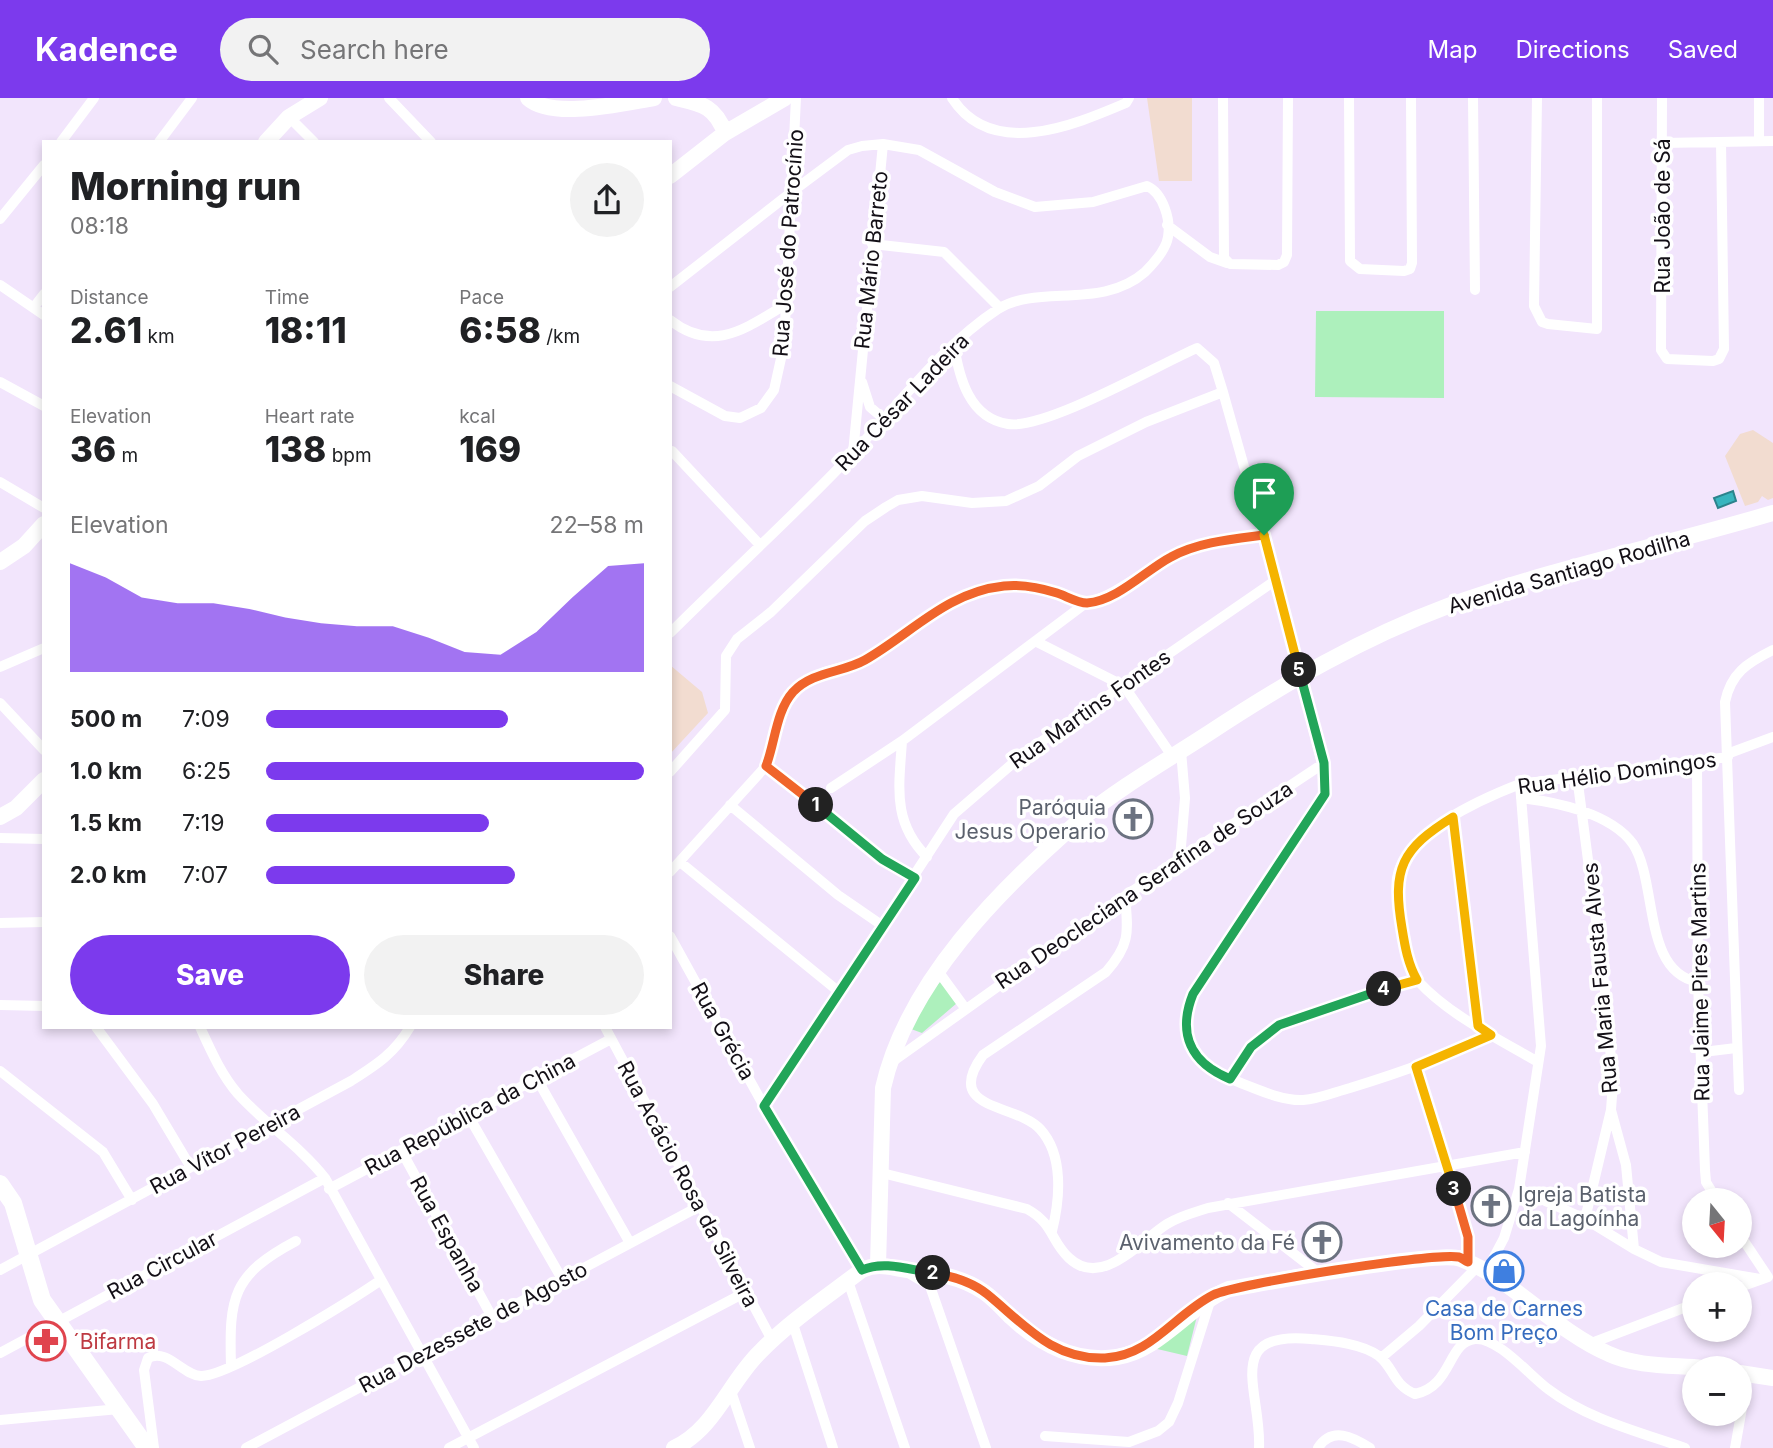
<!DOCTYPE html>
<meta charset="utf-8">
<style>
body{margin:0;font-family:Inter,sans-serif;background:#f2f2f2;color:#202124;height:100vh;display:flex;flex-direction:column;font-size:26px;white-space:nowrap}
*{box-sizing:border-box;margin:0}
p{font-size:23px;color:#757577}
.icon{flex:none;width:38px;height:38px;fill:none;stroke:currentColor;stroke-width:2;stroke-linecap:round;stroke-linejoin:round}
.map{position:relative;flex:1;overflow:hidden}
.details{position:absolute;left:42px;top:42px;width:630px;height:889px;display:flex;flex-direction:column;background:#fff;border-radius:0px;box-shadow:0 4px 10px #0003}
.details>*{flex:none}
.needle{width:46px;rotate:162deg}
.controls{position:absolute;left:1682px;top:1090px;display:grid;gap:14px}
.controls a{display:grid;place-items:center;width:70px;height:70px;border-radius:50%;background:#fff;box-shadow:0 4px 10px #0003;font-size:35px}
.pin{position:absolute;display:grid;place-items:center;width:60px;height:60px;color:#fff;margin:-72px -30px;border-radius:50% 50% 50% 0;rotate:-45deg;box-shadow:0 0 7px #0007}
.pin .icon{rotate:45deg}
.km{position:absolute;width:35px;height:35px;margin:-18px;border-radius:50%;background:#222;color:#fff;font-size:19px;line-height:35px;text-align:center}
.round{display:grid;place-items:center;flex:none;width:74px;height:74px;border-radius:37px;background:#f2f2f2}
.summary{display:flex;align-items:center;justify-content:space-between;height:119px;padding:0 28px}
h1{font-size:38px;font-weight:800;line-height:52px}
.metrics{display:grid;grid-template-columns:repeat(3,1fr);gap:10px;height:119px;padding:7px 28px}
.metrics div{display:grid;align-content:center}
.metrics b{font-size:35px;font-weight:800}
.metrics small{font-size:19px;font-weight:400}
.metrics p{font-size:19px}
.chart{height:196px;padding:14px 28px}
.chart p{display:flex;justify-content:space-between}
.chart svg{width:100%;height:126px;margin-top:7px;fill:#7c3aed;opacity:.7}
.button{display:flex;gap:14px;margin-top:auto;padding:14px 28px}
.button a{flex:1;height:80px;border-radius:42px;background:#7c3aed;color:#fff;font-size:28px;font-weight:800;line-height:80px;text-align:center}
.button a+a{background:#f2f2f2;color:#202124}
ul{padding:0 28px;list-style:none;font-size:23px}
li{display:grid;grid-template-columns:112px 84px 1fr;align-items:center;height:52px}
li i{height:18px;border-radius:9px;background:#7c3aed}
header{display:flex;align-items:center;gap:42px;box-sizing:border-box;height:98px;padding:0 35px;background:#7c3aed;color:#fff}
header strong{font-size:33px}
nav{display:flex;gap:38px;margin-inline-start:auto;font-size:24px}
.search{width:490px;height:63px;background:#f2f2f2;display:flex;align-items:center;gap:18px;box-sizing:border-box;padding:0 24px;border-radius:38px;color:#757577;font-size:26px}
.map>svg:first-child{display:block}
.education{fill:#f2dcd0}
.green{fill:#adf0bc}
.water{fill:#37b5be;stroke:#2c838c;stroke-width:2}
.lines{fill:none;stroke-linecap:round;stroke-linejoin:round}
.minor{stroke:#fff;stroke-width:10}
.secondary{stroke:#fff;stroke-width:16}
.primary{stroke:#fff;stroke-width:18}
.split-1-casing{stroke:#fff;stroke-width:14}
.split-2-casing{stroke:#fff;stroke-width:14}
.split-3-casing{stroke:#fff;stroke-width:14}
.split-4-casing{stroke:#fff;stroke-width:14}
.split-5-casing{stroke:#fff;stroke-width:14}
.split-6-casing{stroke:#fff;stroke-width:14}
.split-1{stroke:#f0652b;stroke-width:9}
.split-2{stroke:#22a559;stroke-width:9}
.split-3{stroke:#f0652b;stroke-width:9}
.split-4{stroke:#f5b400;stroke-width:9}
.split-5{stroke:#22a559;stroke-width:9}
.split-6{stroke:#f5b400;stroke-width:9}
.labels{text-anchor:middle;dominant-baseline:central;stroke-width:7;stroke-linejoin:round;paint-order:stroke}
.street-label{font-size:21px;fill:#130f16;stroke:#fff}
.worship-label{font-size:21px;fill:#5b616d;stroke:#fff;text-anchor:end}
.shop-label{font-size:21px;fill:#366cbe;stroke:#fff}
.health-label{font-size:21px;fill:#be3a42;stroke:#fff;text-anchor:start}
</style>
<header>
<strong>Kadence</strong>
<div class="search"><svg class="icon" aria-label="search" viewBox="0 0 24 24"><circle cx="10" cy="10" r="6"/><path d="M15 15l6 6"/></svg>Search here</div>
<nav><a>Map</a><a>Directions</a><a>Saved</a></nav>
</header>
<div class="map">
<svg width="1773" height="1350" viewBox="0 0 1773 1350">
<rect width="100%" height="100%" fill="#f2e5fc"/>
<path class="education" d="M1147 0H1192V83H1159Z
M1753 332 1773 345V400L1768 402 1762 398 1758 404 1745 408 1725 358 1740 336Z
M670 567 702 594 708 615 670 656Z"/>
<path class="green" d="M1316 213H1444V300L1315 299Z
M941 883 957 905 922 935 911 931 933 891Z
M1198 1214 1187 1258 1153 1250Z"/>
<path class="water" d="M1733 393 1736 403 1718 410 1714 400Z"/>
<g class="lines">
<path class="minor" d="M389 0 431 44
M952 0C992 62 1074 27 1126 5L1129 0
M1223 0 1224 160 1230 166 1278 167 1284 164 1287 157 1288 0
M1349 0 1350 163 1360 171 1404 173 1410 171 1412 165 1411 0
M1473 0 1475 192
M1537 0 1534 208 1542 224 1548 226 1597 231V0
M1662 0 1661 252 1667 261 1713 263 1719 261 1724 251 1721 44
M1759 0V43
M289 19 314 44
M61 44 94 0
M159 44 192 0
M1663 45 1773 43
M0 121 44 67
M1167 127 1210 159 1227 165
M872 146 944 154 1000 210
M0 187 44 217
M670 189 793 93 848 52 862 48 883 46 919 52 995 94 1035 109 1093 104 1147 88C1163 95 1171 122 1168 139 1166 152 1154 165 1145 174 1102 212 1038 186 998 211 943 247 900 305 855 353 796 416 731 474 670 535
M34 209 44 196
M670 222C713 256 746 230 785 207
M0 284 44 308
M862 284 870 309 884 321
M670 288 725 318 740 320 761 310 774 292 784 247 796 0
M1223 294 1276 482 1326 682 1325 696 1315 712 1193 896C1171 951 1205 972 1251 989 1266 995 1286 1003 1303 1002 1319 1001 1335 994 1350 990 1399 975 1445 959 1491 937
M672 353 759 446
M853 355 883 46
M0 384 44 410
M1037 544 1124 588 1172 658
M0 569 44 550
M0 605 44 652
M902 643C899 689 892 724 927 759
M1727 656 1773 639
M1697 662 1698 884 1705 1072 1706 1084 1717 1102
M766 668 882 761 915 780
M670 674 725 612 726 558 737 541 771 514 865 423 886 409 898 402 922 398 972 405 1006 403 1039 388 1078 358 1146 324 1223 294 1214 265 1197 250C1158 267 1045 332 1008 326 969 320 959 279 954 247
M1577 678 1605 892 1613 984 1611 1012 1585 1121
M831 690 902 643 1086 505C1119 496 1142 473 1173 458 1200 444 1234 441 1264 437
M1521 700C1556 704 1611 715 1633 746 1658 784 1642 874 1698 884
M730 707 838 797 883 828
M1453 719 1478 928
M0 740 44 741
M1180 760 1185 700 1181 653
M680 764 838 893
M670 774 766 668 785 608 801 587 824 574 863 563 941 509 983 492 1005 488 1034 490 1086 505
M0 825 44 824
M670 838 764 1008 862 1172
M938 873 965 910
M0 907 44 908
M96 929 153 1006 190 1068
M200 929C211 953 221 976 238 996 265 1026 300 1048 325 1080L474 1350
M605 929 772 1242
M1703 954 1736 950
M892 964 1125 798 1324 665
M1538 964C1500 942 1448 916 1419 884 1406 870 1404 846 1401 828 1399 812 1395 796 1397 780 1404 735 1481 701 1520 686L1728 659
M1416 969 1468 1139V1164
M0 973 103 1054 132 1102
M537 981 630 1145
M1230 981 1251 949 1279 927 1417 882
M1739 992 1725 604C1731 575 1747 565 1773 552
M764 1008 954 716 1026 654 1276 482
M1611 1012 1626 1067 1634 1151
M468 1017 562 1181
M401 1052 492 1219
M882 1075 1027 1111C1054 1126 1050 1142 1069 1160 1102 1191 1140 1143 1167 1126 1180 1118 1193 1115 1208 1110L1525 1054
M329 1091 611 941
M1519 1091 1585 1121 1634 1151 1661 1164 1760 1181
M1228 1105 1320 1176
M1052 1133C1060 1101 1064 1057 1040 1031 1016 1005 942 1013 983 957L1106 874C1131 846 1128 833 1125 798
M1740 1137 1768 1179 1740 1189
M0 1172 351 983C376 967 394 956 410 929
M905 1173 930 1188 986 1350
M1486 1174 1504 1140 1519 1091 1541 948 1520 686
M848 1183 905 1350
M793 1226 833 1350
M1589 1246 1694 1206
M0 1255 325 1080
M1381 1260 1419 1228 1477 1169
M231 1268C229 1199 232 1177 296 1143
M731 1293 750 1350
M0 1322 119 1311
M1045 1338 1129 1344 1158 1333 1169 1324 1178 1305 1211 1200
M154 1350 144 1272 148 1260C168 1250 182 1277 201 1278 229 1279 353 1201 381 1182
M246 1350 700 1108
M449 1350 746 1194
M1259 1350C1262 1295 1221 1232 1311 1241 1332 1243 1361 1245 1379 1258 1394 1270 1393 1287 1415 1296 1453 1288 1447 1244 1475 1241 1498 1239 1530 1278 1548 1291 1587 1321 1639 1334 1685 1350
M1318 1350C1332 1328 1353 1339 1370 1350
M1735 1350 1748 1276"/>
<path class="secondary" d="M528 0C552 22 623 5 654 0
M676 0C702 6 715 8 725 35
M266 44 289 19 320 0
M670 78 725 35 785 0
M0 464 24 448 44 426
M0 719 16 710 44 682
M878 1167 883 990C907 884 1000 791 1080 722 1120 689 1166 663 1209 635 1285 585 1362 540 1448 508 1554 470 1665 447 1773 415
M1740 1275 1773 1280
M674 1350C715 1331 729 1284 760 1254 790 1223 828 1198 862 1172 879 1164 891 1170 908 1172 935 1175 961 1178 984 1194 994 1201 1003 1211 1011 1219 1040 1246 1076 1265 1117 1259 1161 1252 1189 1207 1229 1191 1265 1185 1438 1152 1461 1161 1513 1181 1555 1233 1609 1256 1637 1269 1673 1267 1703 1270"/>
<path class="primary" d="M0 1086 13 1105 42 1202 147 1350"/>
</g>
<g class="lines">
<g class="split-1-casing">
<path id="split-1" d="M816 707 766 668C775 645 776 613 793 594 813 573 842 575 865 562 912 535 947 494 1004 488 1022 486 1041 490 1057 495 1066 498 1078 505 1087 505 1117 503 1146 472 1171 459 1198 444 1233 441 1264 437"/>
</g>
<g class="split-2-casing">
<path id="split-2" d="M816 707 882 761 915 780 764 1008 862 1172C884 1162 910 1172 933 1175"/>
</g>
<g class="split-3-casing">
<path id="split-3" d="M933 1175C952 1178 972 1184 987 1196 1024 1226 1052 1262 1105 1260 1151 1258 1174 1217 1213 1197 1234 1186 1437 1154 1459 1159 1462 1160 1465 1163 1468 1164V1139L1454 1091"/>
</g>
<g class="split-4-casing">
<path id="split-4" d="M1384 891 1417 882C1408 866 1405 849 1402 830 1392 771 1401 751 1453 719L1478 928 1491 937 1416 969 1454 1091"/>
</g>
<g class="split-5-casing">
<path id="split-5" d="M1299 572 1324 665 1325 696 1193 896C1177 936 1191 965 1230 981L1251 949 1279 927 1384 891"/>
</g>
<g class="split-6-casing">
<path id="split-6" d="M1264 437 1299 572"/>
</g>
<use href="#split-1" class="split-1"/>
<use href="#split-2" class="split-2"/>
<use href="#split-3" class="split-3"/>
<use href="#split-4" class="split-4"/>
<use href="#split-5" class="split-5"/>
<use href="#split-6" class="split-6"/>
</g>
<defs>
<g id="church-ring" transform="scale(2.0125)"><circle r="9.5" fill="#fff" stroke="#6b7280" stroke-width="1.5"/><path d="M-1.2-6h2.4v3.5h3.3v2.4h-3.3V6h-2.4V-.1h-3.3v-2.4h3.3Z" fill="#6b7280"/></g>
<g id="shop-ring" transform="scale(2.0125)"><circle r="9.5" fill="#fff" stroke="#3f7fe0" stroke-width="1.5"/><path d="M-5-2.5h2.3a2.7 3.5 0 0 1 5.4 0H5L5.5 6h-11ZM-1.5-2.5h3a1.5 2.3 0 0 0-3 0Z" fill="#3f7fe0"/></g>
<g id="pharmacy-ring" transform="scale(2.0125)"><circle r="9.5" fill="#fff" stroke="#e0444e" stroke-width="1.5"/><path d="M-2-6h4v4h4v4h-4v4h-4v-4h-4v-4h4Z" fill="#e0444e"/></g>
</defs>
<g fill-rule="evenodd">
<use href="#church-ring" x="1133" y="721"/>
<use href="#church-ring" x="1491" y="1108"/>
<use href="#church-ring" x="1322" y="1144"/>
<use href="#shop-ring" x="1504" y="1173"/>
<use href="#pharmacy-ring" x="46" y="1243"/>
</g>
<g class="labels">
<g class="street-label">
<text transform="translate(1662 118) rotate(-90)">Rua João de Sá</text>
<text transform="translate(788 145) rotate(-86)">Rua José do Patrocínio</text>
<text transform="translate(871 162) rotate(-84)">Rua Mário Barreto</text>
<text transform="translate(902 304) rotate(-46)">Rua César Ladeira</text>
<text transform="translate(1569 474) rotate(-16)">Avenida Santiago Rodilha</text>
<text transform="translate(1090 611) rotate(-35)">Rua Martins Fontes</text>
<text transform="translate(1617 675) rotate(-8)">Rua Hélio Domingos</text>
<text transform="translate(1144 787) rotate(-34)">Rua Deocleciana Serafina de Souza</text>
<text transform="translate(1600 880) rotate(-95)">Rua Maria Fausta Alves</text>
<text transform="translate(1700 884) rotate(-91)">Rua Jaime Pires Martins</text>
<text transform="translate(723 933) rotate(61)">Rua Grécia</text>
<text transform="translate(470 1016) rotate(-28)">Rua República da China</text>
<text transform="translate(225 1051) rotate(-28)">Rua Vítor Pereira</text>
<text transform="translate(688 1086) rotate(62)">Rua Acácio Rosa da Silveira</text>
<text transform="translate(447 1136) rotate(61)">Rua Espanha</text>
<text transform="translate(162 1167) rotate(-28)">Rua Circular</text>
<text transform="translate(473 1229) rotate(-28)">Rua Dezessete de Agosto</text>
</g>
<g class="worship-label">
<text x="1106" y="709">Paróquia<tspan x="1106" dy="24">Jesus Operario</tspan></text>
<text x="1518" y="1096" text-anchor="start">Igreja Batista<tspan x="1518" dy="24">da Lagoínha</tspan></text>
<text x="1295" y="1144">Avivamento da Fé</text>
</g>
<g class="shop-label">
<text x="1504" y="1210">Casa de Carnes<tspan x="1504" dy="24">Bom Preço</tspan></text>
</g>
<g class="health-label">
<text x="73" y="1243">´Bifarma</text>
</g>
</g>
</svg>
<div class="controls">
<a><svg class="needle" viewBox="-14 -14 28 28"><path d="M0-13l5 13h-10z" fill="#e53935"/><path d="M0 13l5-13h-10z" fill="#757577"/></svg></a>
<a>+</a>
<a>−</a>
</div>
<div class="pin" style="left:1264px;top:437px;background:#1e9e55"><svg class="icon" aria-label="arrive" viewBox="0 0 24 24"><path d="M6 21V4h12l-3 4 3 4H6"/></svg></div>
<b class="km" style="left:816px;top:707px">1</b>
<b class="km" style="left:933px;top:1175px">2</b>
<b class="km" style="left:1454px;top:1091px">3</b>
<b class="km" style="left:1384px;top:891px">4</b>
<b class="km" style="left:1299px;top:572px">5</b>
<section class="details">
<div class="summary"><div><h1>Morning run</h1><p>08:18</p></div><a class="round"><svg class="icon" aria-label="share" viewBox="0 0 24 24"><path d="M12 15V3M7 8l5-5 5 5M5 13v7h14v-7"/></svg></a></div>
<div class="metrics">
<div><p>Distance</p><b>2.61<small> km</small></b></div>
<div><p>Time</p><b>18:11</b></div>
<div><p>Pace</p><b>6:58<small> /km</small></b></div>
</div>
<div class="metrics">
<div><p>Elevation</p><b>36<small> m</small></b></div>
<div><p>Heart rate</p><b>138<small> bpm</small></b></div>
<div><p>kcal</p><b>169</b></div>
</div>
<div class="chart"><p><span>Elevation</span>22–58 m</p>
<svg viewBox="0 0 160 44" preserveAspectRatio="none"><path d="M0 44V6L10 11L20 18L30 20L40 20L50 22L60 25L70 27L80 28L90 28L100 32L110 37L120 38L130 30L140 18L150 7L160 6V44z"/></svg>
</div>
<ul>
<li><b>500 m</b>7:09<i style="width:64%"></i></li>
<li><b>1.0 km</b>6:25<i style="width:100%"></i></li>
<li><b>1.5 km</b>7:19<i style="width:59%"></i></li>
<li><b>2.0 km</b>7:07<i style="width:66%"></i></li>
</ul>
<div class="button"><a>Save</a><a>Share</a></div>
</section>
</div>
